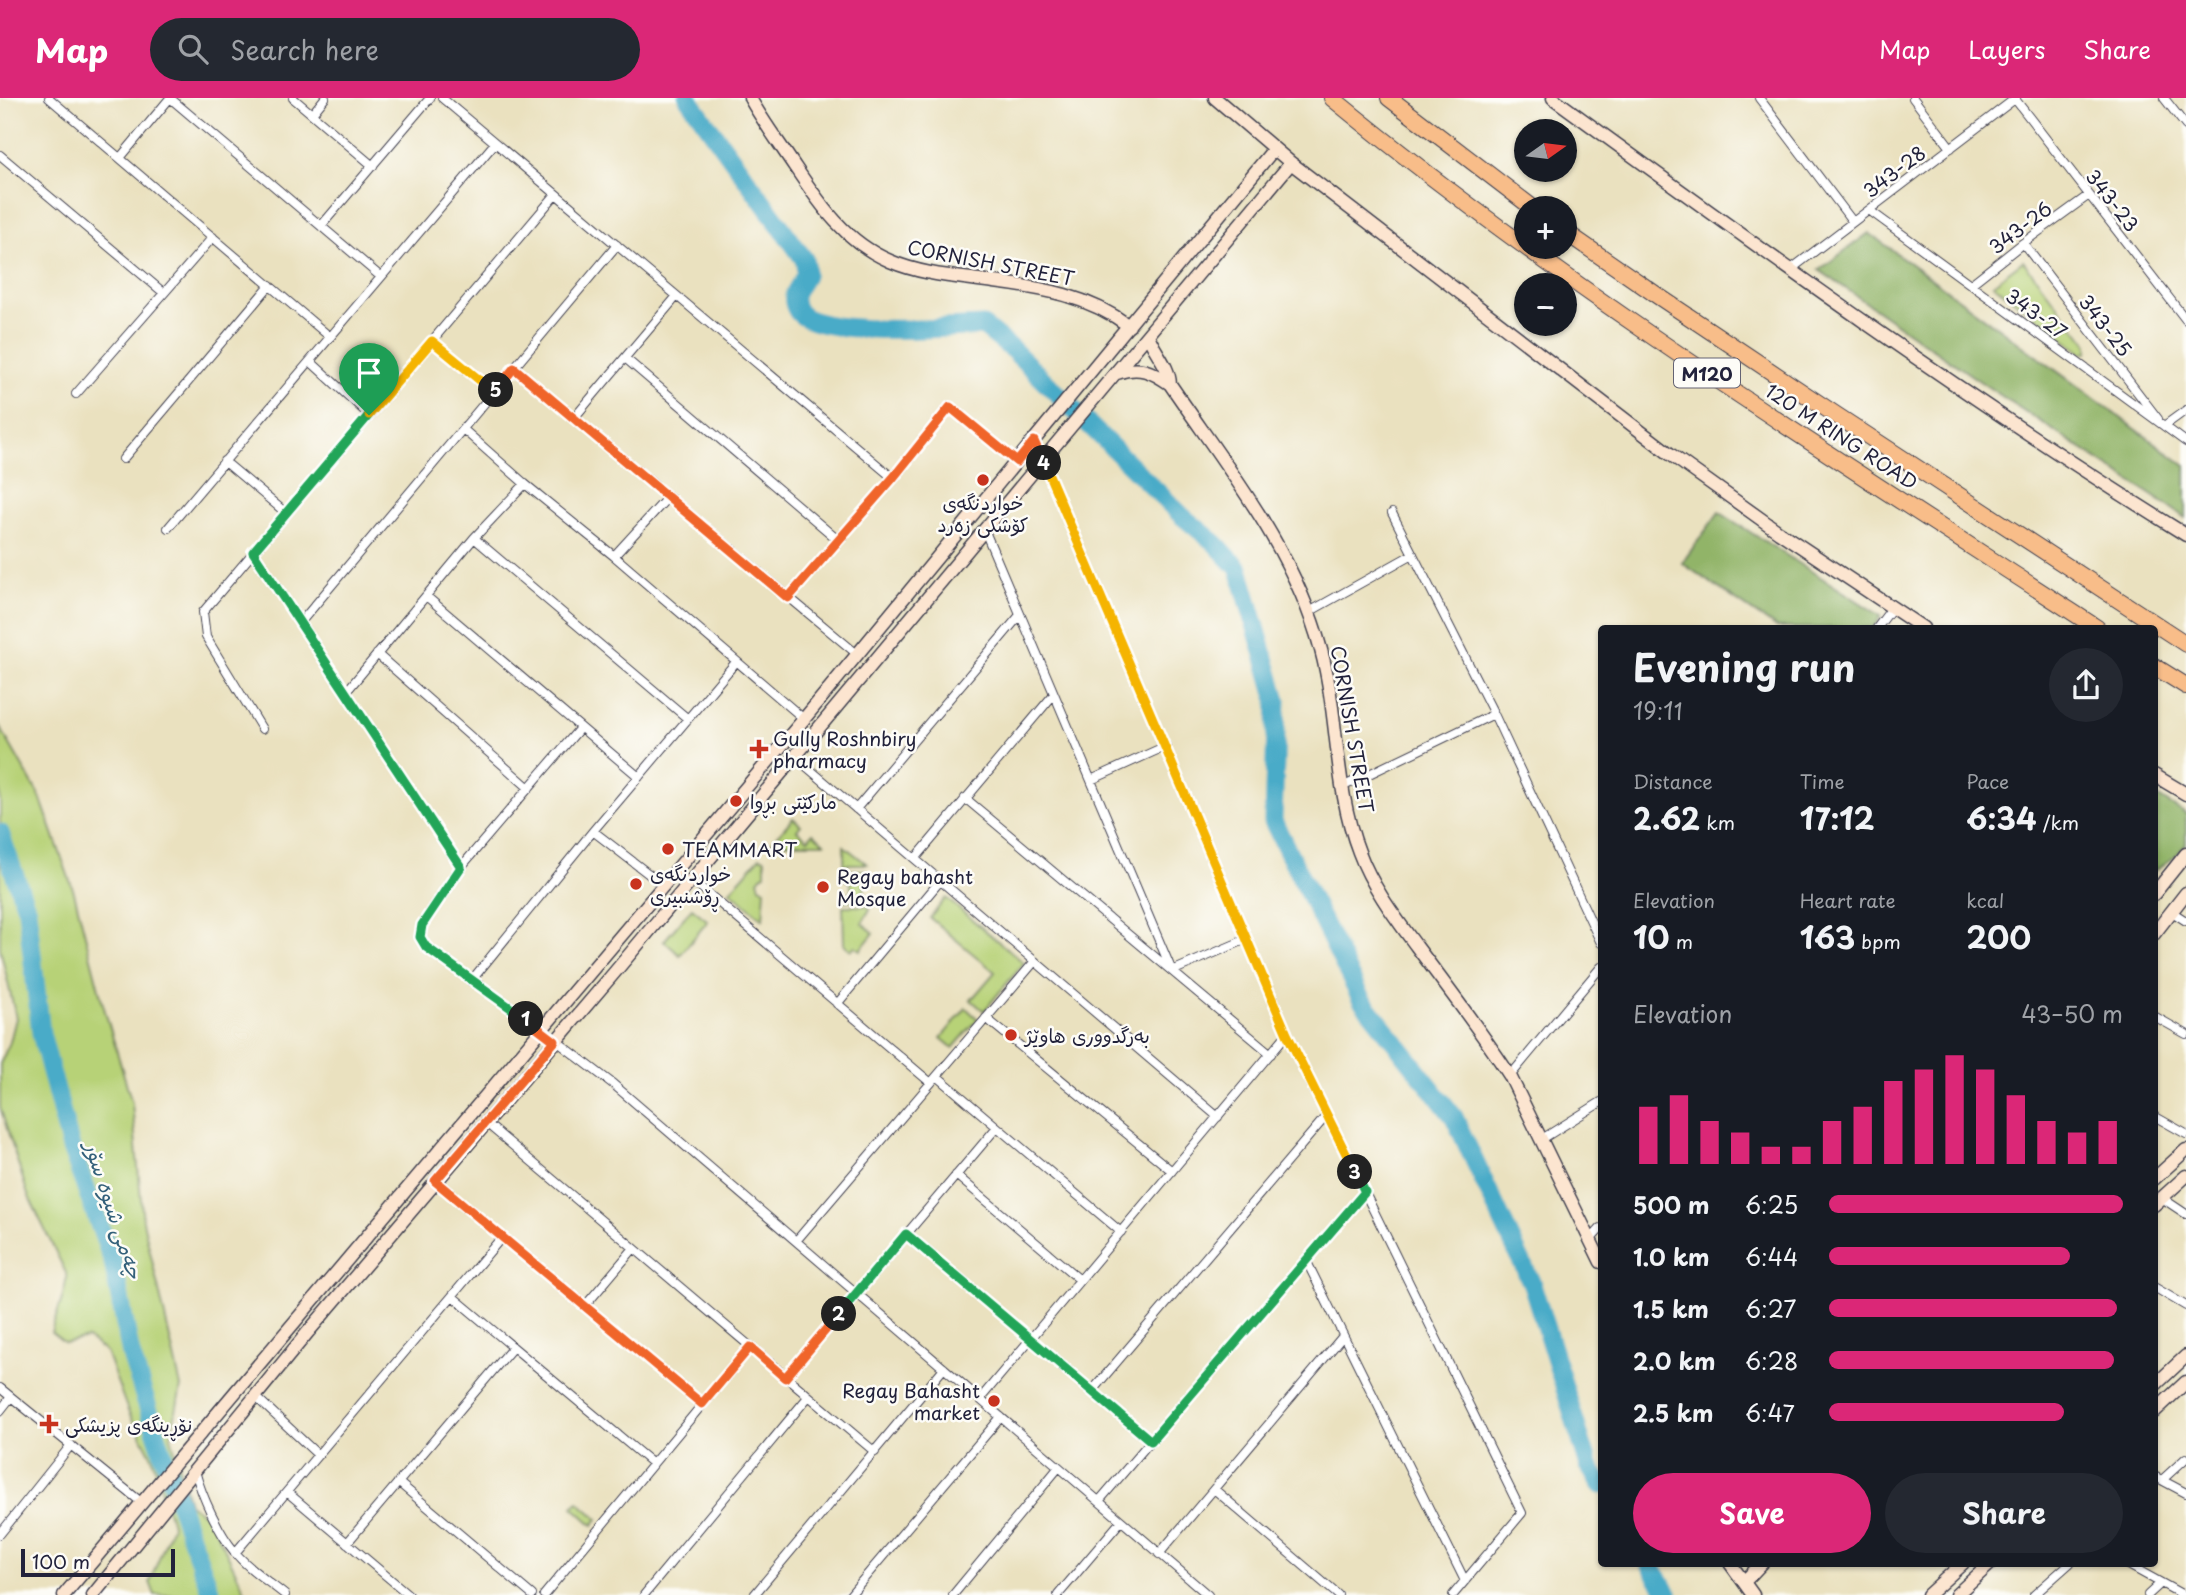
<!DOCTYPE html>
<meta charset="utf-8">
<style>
body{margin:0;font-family:"Playpen Sans","Playpen Sans Arabic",sans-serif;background:#242831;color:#f1f3f6;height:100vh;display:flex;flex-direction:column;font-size:26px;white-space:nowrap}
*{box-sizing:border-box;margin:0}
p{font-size:23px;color:#9ea1a6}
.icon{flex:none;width:38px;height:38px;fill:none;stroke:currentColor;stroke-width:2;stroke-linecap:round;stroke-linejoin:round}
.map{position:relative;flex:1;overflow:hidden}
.panel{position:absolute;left:1598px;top:527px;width:560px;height:942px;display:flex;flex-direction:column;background:#171b24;border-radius:7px;box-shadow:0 2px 5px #0004}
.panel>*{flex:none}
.needle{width:46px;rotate:76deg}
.controls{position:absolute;left:1514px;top:21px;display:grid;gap:14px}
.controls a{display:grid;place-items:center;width:63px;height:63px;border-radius:50%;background:#171b24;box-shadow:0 2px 5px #0004;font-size:35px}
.scale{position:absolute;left:21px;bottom:18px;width:154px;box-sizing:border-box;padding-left:7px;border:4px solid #22223b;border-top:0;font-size:19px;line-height:24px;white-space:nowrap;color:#22223b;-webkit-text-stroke:5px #fdfcf7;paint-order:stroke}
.pin{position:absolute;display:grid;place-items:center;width:60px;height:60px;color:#fff;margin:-72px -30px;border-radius:50% 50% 50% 0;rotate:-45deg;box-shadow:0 0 7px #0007}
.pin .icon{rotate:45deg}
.km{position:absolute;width:35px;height:35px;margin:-18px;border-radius:50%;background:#222;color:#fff;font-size:19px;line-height:35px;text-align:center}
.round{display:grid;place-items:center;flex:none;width:74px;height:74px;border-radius:37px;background:#242831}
.overview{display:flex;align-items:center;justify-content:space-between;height:119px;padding:0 35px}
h1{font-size:38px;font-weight:700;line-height:52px}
.figures{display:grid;grid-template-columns:repeat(3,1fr);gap:10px;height:119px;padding:7px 35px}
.figures div{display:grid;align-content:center}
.figures b{font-size:30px;font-weight:700}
.figures small{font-size:19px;font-weight:400}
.figures p{font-size:19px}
.chart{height:196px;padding:14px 35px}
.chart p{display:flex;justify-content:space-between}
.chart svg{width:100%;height:126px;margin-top:7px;stroke:#db2777;stroke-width:6}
.cta{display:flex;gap:14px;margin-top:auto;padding:14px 35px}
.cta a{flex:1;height:80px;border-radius:42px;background:#db2777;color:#fff;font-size:28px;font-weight:700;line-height:80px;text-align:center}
.cta a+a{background:#242831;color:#f1f3f6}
ul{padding:0 35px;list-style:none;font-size:23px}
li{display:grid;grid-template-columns:112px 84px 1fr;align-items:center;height:52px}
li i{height:18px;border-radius:9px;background:#db2777}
header{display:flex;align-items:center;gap:42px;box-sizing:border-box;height:98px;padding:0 35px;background:#db2777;color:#fff}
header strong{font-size:33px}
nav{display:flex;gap:38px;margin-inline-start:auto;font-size:24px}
.search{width:490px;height:63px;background:#242831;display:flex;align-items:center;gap:18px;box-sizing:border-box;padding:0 24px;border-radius:38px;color:#9ea1a6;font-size:26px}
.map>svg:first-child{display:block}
.green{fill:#b7d277;stroke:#6c7a59;stroke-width:2}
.forest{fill:#91b468;stroke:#5a6b52;stroke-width:2}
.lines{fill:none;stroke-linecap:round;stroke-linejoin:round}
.river{stroke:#48abc8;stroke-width:19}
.street-casing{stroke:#403f4f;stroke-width:10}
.secondary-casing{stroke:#403f4f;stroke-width:15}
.highway-casing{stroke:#403f4f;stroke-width:18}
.street{stroke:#fff;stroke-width:8}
.secondary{stroke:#fce5d0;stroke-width:12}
.highway{stroke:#f8bd89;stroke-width:16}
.split-1-casing{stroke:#fff;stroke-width:14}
.split-2-casing{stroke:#fff;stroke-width:14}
.split-3-casing{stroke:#fff;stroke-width:14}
.split-4-casing{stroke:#fff;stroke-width:14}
.split-5-casing{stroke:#fff;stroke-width:14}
.split-6-casing{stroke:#fff;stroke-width:14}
.split-1{stroke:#22a559;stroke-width:9}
.split-2{stroke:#f0652b;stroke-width:9}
.split-3{stroke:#22a559;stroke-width:9}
.split-4{stroke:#f5b400;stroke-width:9}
.split-5{stroke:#f0652b;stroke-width:9}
.split-6{stroke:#f5b400;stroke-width:9}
.poi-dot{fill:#c8321e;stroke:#fdfcf7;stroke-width:2.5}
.labels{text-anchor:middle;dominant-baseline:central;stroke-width:5;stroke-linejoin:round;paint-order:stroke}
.shield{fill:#fdfcf7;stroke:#646373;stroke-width:2}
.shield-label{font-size:18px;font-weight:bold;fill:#22223b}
.street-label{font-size:19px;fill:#22223b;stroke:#fdfcf7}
.poi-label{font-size:19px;fill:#22223b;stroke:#fdfcf7;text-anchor:start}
.water-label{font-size:21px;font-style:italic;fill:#33607a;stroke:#fdfcf7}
</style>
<header>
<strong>Map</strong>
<div class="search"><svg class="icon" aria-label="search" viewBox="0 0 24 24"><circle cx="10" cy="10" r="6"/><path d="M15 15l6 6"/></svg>Search here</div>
<nav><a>Map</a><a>Layers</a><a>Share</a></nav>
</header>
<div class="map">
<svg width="2186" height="1497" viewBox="0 0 2186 1497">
<rect width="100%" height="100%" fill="#fdfcf7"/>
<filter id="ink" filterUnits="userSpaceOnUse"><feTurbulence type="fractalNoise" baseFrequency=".0143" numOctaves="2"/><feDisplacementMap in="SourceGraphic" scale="14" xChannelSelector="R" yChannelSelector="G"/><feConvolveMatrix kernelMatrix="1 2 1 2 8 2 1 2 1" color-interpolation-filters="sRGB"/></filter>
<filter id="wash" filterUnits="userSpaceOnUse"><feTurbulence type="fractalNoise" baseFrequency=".00686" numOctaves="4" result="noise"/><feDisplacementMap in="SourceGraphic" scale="28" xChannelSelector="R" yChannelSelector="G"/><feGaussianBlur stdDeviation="1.57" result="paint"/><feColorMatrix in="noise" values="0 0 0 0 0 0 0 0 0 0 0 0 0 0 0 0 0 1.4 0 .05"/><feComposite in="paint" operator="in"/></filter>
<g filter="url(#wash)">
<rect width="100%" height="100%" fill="#eae1bf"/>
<path class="green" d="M2023 163 2088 246V254L2082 255 1993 186Z
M0 629 40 699 74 794 102 903 132 1005 143 1123 181 1289 171 1338 189 1406 210 1420 247 1497H155L150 1484 172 1427 152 1359 128 1313 106 1254 87 1240 65 1245 51 1234C56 1217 68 1190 66 1175L28 1097 0 1009V966L10 944 16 920 0 850Z
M793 720 801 727 797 732 808 741 813 735 824 745H771Z
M844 748 867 766H844Z
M760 759 765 761V776L761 778 758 782 760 788 765 791 763 821 730 793Z
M844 772H866L864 786 865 803H843L844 796 851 794V784L844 781Z
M946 800 1024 865 984 913 971 902 995 874 930 820Z
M843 808H868L870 811 862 825 874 835 860 852 855 848 851 852 844 846Z
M692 810 708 823 680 857 664 843Z
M966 910 978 921 953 950 941 940Z
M578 1404 598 1421 593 1427 573 1409Z"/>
<path class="forest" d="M1869 135 2186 368V420L1988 289 1819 172Z
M1719 414 1881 518 1873 530H1777L1682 465Z
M2154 696 2186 716V746L2176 758 2154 773Z"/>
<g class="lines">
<path class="river" d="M688 0 804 161C805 165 806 173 805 177 800 190 788 196 797 212 812 240 951 230 983 228L1013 252 1182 418 1215 445 1239 471 1277 602 1273 723 1361 901 1454 1019 1532 1186 1589 1368 1601 1387
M0 735 27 812 41 935 71 1050 113 1164 131 1257 186 1427 212 1497
M1649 1465 1669 1497"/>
</g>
</g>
<g filter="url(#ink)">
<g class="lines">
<g class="street-casing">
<path id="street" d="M49 0 330 239
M170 0 381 179
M293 0 373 68
M442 0 893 380
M1759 0 1853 124
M1913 0 1951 50
M2164 0 2186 28
M2015 1 2186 222
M312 16 325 0
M0 57 164 195
M120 60 170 0
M1869 112 2186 344
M321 128 430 0
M2023 145 2158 321
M1790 172 2016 0
M1971 186 2023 145 2089 97
M432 243 493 294
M625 260 838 442
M310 263 369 317
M514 270 857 556
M76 296 213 139
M574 320 677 198
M2164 328 2186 312
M464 332 525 386 614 458 804 621
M123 361 270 187
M224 363 286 415
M1043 363 1287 936 1522 1415 1453 1497
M1392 415 1494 616 1601 845
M168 430 495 45
M984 431 1172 873 1247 841
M474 440 688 621
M253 454 461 769
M614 458 668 399
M426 498 639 679
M788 500 893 380 950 309 1017 364
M1309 514 1413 456
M300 525 617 147
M1877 530 1892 510
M377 556 529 690
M346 594 474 440 525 386
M580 630 461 769 422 827 420 839 426 849 541 931 613 986 1208 1497
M262 631 206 539 203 514 556 96
M794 658 1218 1019
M1091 682 1166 648
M1342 689 1494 616
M965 700 1271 956
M856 711 1020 517
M593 733 663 787
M915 761 1054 596
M691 781 931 985
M2172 814 2186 823
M471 883 593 733 736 564
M837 906 940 783
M2154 918 2186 936
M986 920 1172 1073
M937 978 1121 1134
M1510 978 1601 869
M2154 1018 2186 1036
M485 1024 875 1354
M1542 1041 1601 1004
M956 1077 1080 1182
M435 1083 702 1306
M2162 1100 2186 1116
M906 1136 1151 1343
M1590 1142 1601 1130
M796 1143 1035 863
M1306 1162 1465 1483
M2154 1189 2186 1208
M452 1198 653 1366
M585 1208 634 1150
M785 1280 997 1029
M0 1290 141 1404
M1092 1293 1327 1017
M255 1298 318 1357
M980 1301 1287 936
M0 1313 11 1299
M195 1373C202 1398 218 1434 234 1453 247 1470 268 1483 285 1497
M2154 1378 2186 1395
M2162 1382 2186 1360
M398 1384 532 1497
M1214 1391 1338 1497
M287 1394 409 1497
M1099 1403 1365 1094
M0 1436 71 1347
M347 1445 513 1249
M235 1455 502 1139
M1159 1456 1343 1238
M2125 1465 2183 1497
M544 1497 750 1249
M644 1497 808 1299
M754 1497 944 1270
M850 1497 1001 1319
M953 1497 1059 1369
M1058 1497 1121 1423
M2034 1497 2070 1465
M2148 1497 2161 1485"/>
</g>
<g class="secondary-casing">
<path id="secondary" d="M750 0C762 22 777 42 791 63 818 103 843 143 890 163 922 177 960 179 994 184 1043 190 1089 198 1129 228
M1215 0 1291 65 1670 356 1779 434 1923 530
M1553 0C1760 151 1968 302 2186 437
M1148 237C1154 254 1169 267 1170 286
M1117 275C1139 267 1152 273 1170 286 1227 370 1294 451 1321 552 1339 618 1334 690 1359 754 1372 789 1395 819 1417 849 1449 892 1481 933 1510 978L1601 1164
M2154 677 2186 696
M2154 796 2186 756
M2154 836 2186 795
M2154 1081 2186 1052
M2154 1107 2186 1078
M2154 1288 2186 1258
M2154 1314 2186 1284
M1730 1465 1753 1497
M1744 1484 1762 1465
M64 1497 804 621 1274 51
M93 1497 308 1234 614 875 1291 65
M1928 1497 1963 1465
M1956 1497 1991 1465"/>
</g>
<g class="highway-casing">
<path id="highway" d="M1332 0C1572 197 1837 361 2097 530
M1389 0 1533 110
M1564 133 1658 198 1836 317 2186 546
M2154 568 2186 588"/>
</g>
<use href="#street" class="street"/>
<use href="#secondary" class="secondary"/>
<use href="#highway" class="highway"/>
</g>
</g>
<g class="lines" filter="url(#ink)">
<g class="split-1-casing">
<path id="split-1" d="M369 317 253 454 461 769 422 827 420 839 426 849 526 921"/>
</g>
<g class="split-2-casing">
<path id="split-2" d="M526 921 555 943 435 1083 702 1306 750 1249 785 1280 839 1216"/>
</g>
<g class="split-3-casing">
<path id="split-3" d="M839 1216 906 1136 1151 1343 1365 1094 1355 1074"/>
</g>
<g class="split-4-casing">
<path id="split-4" d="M1044 365 1287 936 1355 1074"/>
</g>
<g class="split-5-casing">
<path id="split-5" d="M496 292 514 270 788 500 893 380 950 309 1017 364 1034 343 1044 365"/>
</g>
<g class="split-6-casing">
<path id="split-6" d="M369 317 432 243 494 294 496 292"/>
</g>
<use href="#split-1" class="split-1"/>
<use href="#split-2" class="split-2"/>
<use href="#split-3" class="split-3"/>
<use href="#split-4" class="split-4"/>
<use href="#split-5" class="split-5"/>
<use href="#split-6" class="split-6"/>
</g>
<g class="poi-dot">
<circle cx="983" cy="382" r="7"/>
<path d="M755.5 640.5h7v7h7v7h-7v7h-7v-7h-7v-7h7z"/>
<circle cx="736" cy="703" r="7"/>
<circle cx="668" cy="751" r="7"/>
<circle cx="636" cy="786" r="7"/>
<circle cx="823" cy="789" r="7"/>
<circle cx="1011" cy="937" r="7"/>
<circle cx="994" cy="1303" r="7"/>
<path d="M45.5 1315.5h7v7h7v7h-7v7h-7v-7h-7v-7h7z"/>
</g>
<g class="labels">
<rect class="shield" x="1674" y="260.5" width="66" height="29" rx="5"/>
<g class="shield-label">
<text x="1707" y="275">M120</text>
</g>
<g class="street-label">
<text transform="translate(1894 73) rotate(-37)">343-28</text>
<text transform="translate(2113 102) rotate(52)">343-23</text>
<text transform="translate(2020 129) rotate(-37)">343-26</text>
<text transform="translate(991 164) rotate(11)">CORNISH STREET</text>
<text transform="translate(2037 215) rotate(36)">343-27</text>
<text transform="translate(2106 227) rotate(52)">343-25</text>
<text transform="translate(1842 338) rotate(33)">120 M RING ROAD</text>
<text transform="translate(1353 631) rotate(80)">CORNISH STREET</text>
</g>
<g class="poi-label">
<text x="983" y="404" text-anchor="middle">خواردنگەی<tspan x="983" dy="22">کۆشکی زەرد</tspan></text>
<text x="773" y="640">Gully Roshnbiry<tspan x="773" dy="22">pharmacy</tspan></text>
<text x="750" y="703">مارکێتی بڕوا</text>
<text x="682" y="751">TEAMMART</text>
<text x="650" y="775">خواردنگەی<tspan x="650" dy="22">ڕۆشنبیری</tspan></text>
<text x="837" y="778">Regay bahasht<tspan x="837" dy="22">Mosque</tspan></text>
<text x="1025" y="937">بەرگدووری هاوێژ</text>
<text x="980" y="1292" text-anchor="end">Regay Bahasht<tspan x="980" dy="22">market</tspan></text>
<text x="65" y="1326">نۆڕینگەی پزیشکی</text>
</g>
<g class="water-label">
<text transform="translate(115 1112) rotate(72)">چەمی شیوە سۆر</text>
</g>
</g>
</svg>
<div class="controls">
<a><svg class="needle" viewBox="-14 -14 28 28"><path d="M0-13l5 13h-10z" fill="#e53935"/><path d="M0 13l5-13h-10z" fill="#9ea1a6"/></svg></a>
<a>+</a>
<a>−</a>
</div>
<div class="scale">100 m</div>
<div class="pin" style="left:369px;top:317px;background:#1e9e55"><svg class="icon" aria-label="arrive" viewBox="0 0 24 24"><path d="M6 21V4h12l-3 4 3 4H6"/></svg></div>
<b class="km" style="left:526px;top:921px">1</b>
<b class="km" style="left:839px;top:1216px">2</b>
<b class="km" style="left:1355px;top:1074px">3</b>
<b class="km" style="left:1044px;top:365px">4</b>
<b class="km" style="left:496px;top:292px">5</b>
<section class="panel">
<div class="overview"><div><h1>Evening run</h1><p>19:11</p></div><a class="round"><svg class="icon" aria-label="share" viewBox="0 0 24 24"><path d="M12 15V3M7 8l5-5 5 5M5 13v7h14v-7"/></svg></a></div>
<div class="figures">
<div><p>Distance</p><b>2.62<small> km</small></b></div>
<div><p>Time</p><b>17:12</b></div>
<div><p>Pace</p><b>6:34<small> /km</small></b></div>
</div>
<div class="figures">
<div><p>Elevation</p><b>10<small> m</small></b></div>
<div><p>Heart rate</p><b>163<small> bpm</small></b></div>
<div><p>kcal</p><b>200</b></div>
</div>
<div class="chart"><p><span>Elevation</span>43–50 m</p>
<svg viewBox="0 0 160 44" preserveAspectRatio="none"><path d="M5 44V24M15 44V20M25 44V29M35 44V33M45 44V38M55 44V38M65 44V29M75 44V24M85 44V15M95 44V11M105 44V6M115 44V11M125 44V20M135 44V29M145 44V33M155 44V29"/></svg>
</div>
<ul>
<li><b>500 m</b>6:25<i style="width:100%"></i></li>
<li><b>1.0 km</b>6:44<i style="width:82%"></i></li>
<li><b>1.5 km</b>6:27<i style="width:98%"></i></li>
<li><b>2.0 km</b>6:28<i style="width:97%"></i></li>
<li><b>2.5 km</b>6:47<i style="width:80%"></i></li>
</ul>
<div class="cta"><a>Save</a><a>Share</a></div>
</section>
</div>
